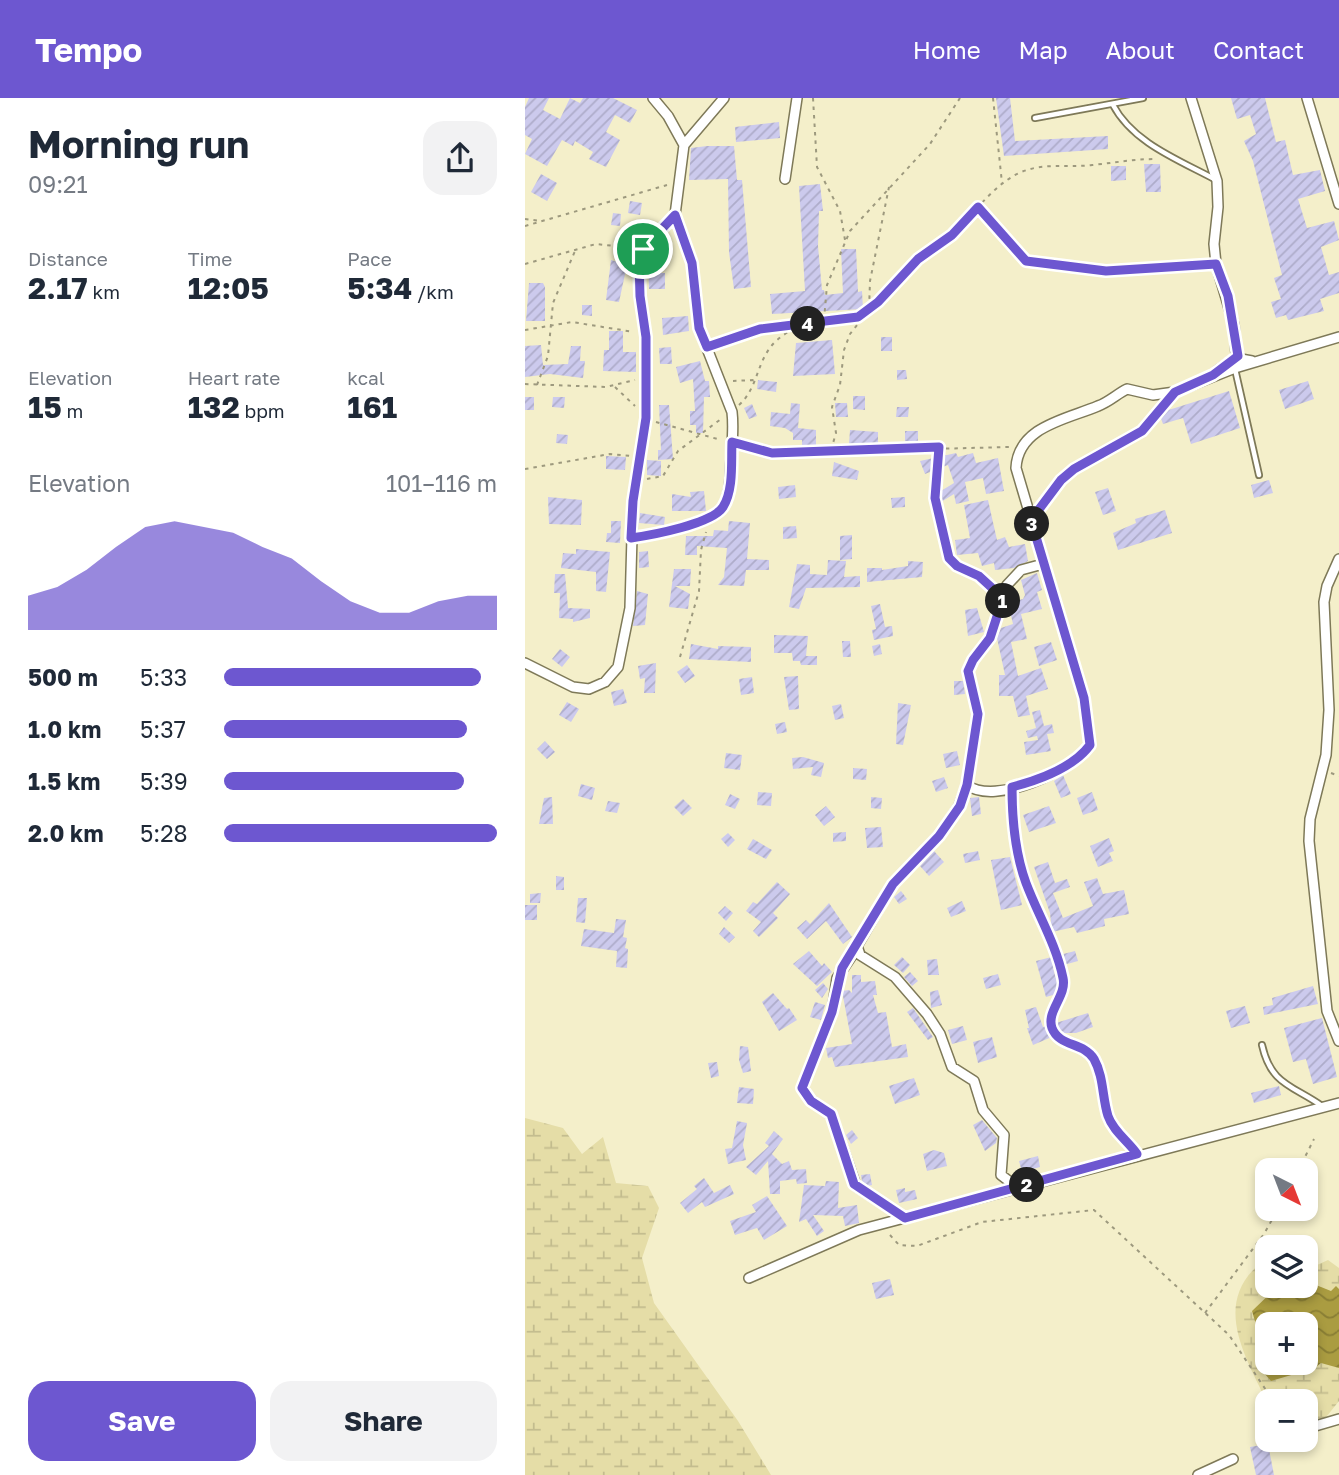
<!DOCTYPE html>
<meta charset="utf-8">
<style>
body{margin:0;font-family:"Golos Text",sans-serif;background:#f2f2f3;color:#1f2937;height:100vh;display:flex;flex-direction:column;font-size:26px;white-space:nowrap}
*{box-sizing:border-box;margin:0}
p{font-size:23px;color:#747a83}
.icon{flex:none;width:38px;height:38px;fill:none;stroke:currentColor;stroke-width:2;stroke-linecap:round;stroke-linejoin:round}
.map{position:relative;flex:1;overflow:hidden}
.panel{display:flex;flex-direction:column;background:#fff;width:525px}
.panel>*{flex:none}
.needle{width:46px;rotate:138deg}
.fabs{position:absolute;left:730px;top:1060px;display:grid;gap:14px}
.fabs a{display:grid;place-items:center;width:63px;height:63px;border-radius:14px;background:#fff;box-shadow:0 4px 10px #0003;font-size:35px}
.pin{position:absolute;display:grid;place-items:center;width:60px;height:60px;color:#fff;margin:-30px;border:4px solid #fff;border-radius:50%;box-shadow:0 2px 7px #0007}
.km{position:absolute;width:35px;height:35px;margin:-18px;border-radius:50%;background:#222;color:#fff;font-size:19px;line-height:35px;text-align:center}
.round{display:grid;place-items:center;flex:none;width:74px;height:74px;border-radius:21px;background:#f2f2f3}
.head{display:flex;align-items:center;justify-content:space-between;height:119px;padding:0 28px}
h1{font-size:38px;font-weight:700;line-height:52px}
.stats{display:grid;grid-template-columns:repeat(3,1fr);gap:10px;height:119px;padding:7px 28px}
.stats div{display:grid;align-content:center}
.stats b{font-size:30px;font-weight:700}
.stats small{font-size:19px;font-weight:400}
.stats p{font-size:19px}
.chart{height:196px;padding:14px 28px}
.chart p{display:flex;justify-content:space-between}
.chart svg{width:100%;height:126px;margin-top:7px;fill:#6d57d0;opacity:.7}
.action{display:flex;gap:14px;margin-top:auto;padding:14px 28px}
.action a{flex:1;height:80px;border-radius:21px;background:#6d57d0;color:#fff;font-size:28px;font-weight:700;line-height:80px;text-align:center}
.action a+a{background:#f2f2f3;color:#1f2937}
ul{padding:0 28px;list-style:none;font-size:23px}
li{display:grid;grid-template-columns:112px 84px 1fr;align-items:center;height:52px}
li i{height:18px;border-radius:9px;background:#6d57d0}
header{display:flex;align-items:center;gap:42px;box-sizing:border-box;height:98px;padding:0 35px;background:#6d57d0;color:#fff}
header strong{font-size:33px}
nav{display:flex;gap:38px;margin-inline-start:auto;font-size:24px}
main{display:flex;flex:1;min-height:0}
.map>svg:first-child{display:block}
.wetland{fill:url(#wetland-marsh);fill-rule:evenodd}
.water{fill:url(#water-waves);fill-rule:evenodd}
.building{fill:url(#building-hatch)}
.lines{fill:none;stroke-linecap:round;stroke-linejoin:round}
.lane-casing{stroke:#7e7958;stroke-width:8}
.street-casing{stroke:#7e7958;stroke-width:12}
.path{stroke:#9d997e;stroke-width:2;stroke-dasharray:3.5 5;stroke-linecap:butt}
.lane{stroke:#fff;stroke-width:4.5}
.street{stroke:#fff;stroke-width:9}
.route-casing{stroke:#fff;stroke-width:14}
.route{stroke:#6d57d0;stroke-width:9}
</style>
<header>
<strong>Tempo</strong>
<nav><a>Home</a><a>Map</a><a>About</a><a>Contact</a></nav>
</header>
<main>
<section class="panel">
<div class="head"><div><h1>Morning run</h1><p>09:21</p></div><a class="round"><svg class="icon" aria-label="share" viewBox="0 0 24 24"><path d="M12 15V3M7 8l5-5 5 5M5 13v7h14v-7"/></svg></a></div>
<div class="stats">
<div><p>Distance</p><b>2.17<small> km</small></b></div>
<div><p>Time</p><b>12:05</b></div>
<div><p>Pace</p><b>5:34<small> /km</small></b></div>
</div>
<div class="stats">
<div><p>Elevation</p><b>15<small> m</small></b></div>
<div><p>Heart rate</p><b>132<small> bpm</small></b></div>
<div><p>kcal</p><b>161</b></div>
</div>
<div class="chart"><p><span>Elevation</span>101–116 m</p>
<svg viewBox="0 0 160 44" preserveAspectRatio="none"><path d="M0 44V32L10 29L20 23L30 15L40 8L50 6L60 8L70 10L80 15L90 19L100 27L110 34L120 38L130 38L140 34L150 32L160 32V44z"/></svg>
</div>
<ul>
<li><b>500 m</b>5:33<i style="width:94%"></i></li>
<li><b>1.0 km</b>5:37<i style="width:89%"></i></li>
<li><b>1.5 km</b>5:39<i style="width:88%"></i></li>
<li><b>2.0 km</b>5:28<i style="width:100%"></i></li>
</ul>
<div class="action"><a>Save</a><a>Share</a></div>
</section>
<div class="map">
<svg width="814" height="1377" viewBox="0 0 814 1377">
<defs>
<pattern id="wetland-marsh" width="20" height="14" patternUnits="userSpaceOnUse" patternTransform="scale(1.75)"><rect width="20" height="14" fill="#e5dda7"/><path d="M1 5h8M5 5V1M11 12h8M15 12V8" fill="none" stroke="#c3bc8e"/></pattern>
<pattern id="water-waves" width="16" height="10" patternUnits="userSpaceOnUse" patternTransform="scale(1.75)"><rect width="16" height="10" fill="#aa9c41"/><path d="M0 5q4-4 8 0t8 0" fill="none" stroke="#897e34"/></pattern>
<pattern id="building-hatch" width="6" height="6" patternUnits="userSpaceOnUse" patternTransform="scale(1.75)"><rect width="6" height="6" fill="#cccaed"/><path d="M-1 1l2-2M0 6l6-6M5 7l2-2" fill="none" stroke="#aeacca"/></pattern>
</defs>
<rect width="100%" height="100%" fill="#f4efca"/>
<path class="wetland" d="M0 1020 38 1030 57 1056 78 1039 91 1085 123 1088 134 1110 117 1160 129 1205 213 1323 246 1377H0Z
M742 1160V1188H780L781 1162 792 1167 803 1162 814 1170V1303L802 1318 783 1329 780 1304H742C718 1254 685 1201 742 1160ZM742 1227H780V1265H742Z"/>
<path class="water" d="M781 1183 806 1193 811 1188 814 1191V1270L796 1265 790 1270 746 1283 731 1266 737 1249 730 1244 732 1230 727 1213 753 1188H780ZM742 1227H780V1265H742Z"/>
<path class="building" d="M4 0H24L18 12 35 21 45 0 55 5 58 0H88L112 12 105 25 90 17 81 34 95 42 81 69 64 61 68 54 50 43 48 48 37 42 22 68 0 56 7 41 0 37V9Z
M471 0H485L490 43 583 38V51L479 58Z
M706 0H740L751 44 760 42 768 77 795 72 800 93 773 101 782 130 809 123 814 142 796 149 804 177 814 174V195L795 201 799 213 763 222 761 217 751 220 746 204 756 201 749 180 757 177 728 63 719 43 731 36 725 17 712 21Z
M254 24 255 40 211 44 210 29Z
M182 48H209L212 82H217L226 189 209 191 204 154 203 81 164 82 166 50Z
M619 66H635L636 94H621Z
M586 68H601V82L586 83Z
M16 76 32 85 22 103 6 94Z
M295 86 298 113H294L293 148 297 192H299L300 197 318 195 316 151H331L333 194 337 193 338 211 247 216 245 196 280 193 274 88Z
M105 103 117 105 115 117 103 115Z
M88 115 96 116 95 128 86 127Z
M134 144 136 145 134 175H140V191H124L123 159Z
M86 162 102 167 94 204 81 202Z
M4 185H18L20 189V223H1Z
M57 207H67V218L57 217Z
M163 218 164 233 138 237 137 220Z
M84 233H98V254H111V274L78 273 79 252H84Z
M356 239H367V253H356Z
M307 242 310 276 268 278 271 245Z
M16 247 18 267 43 266 46 248H56L55 263H60L58 280 25 276 0 279V248Z
M146 249 147 266H135L134 250Z
M175 263 180 283H184L185 299H179L178 335H171V327H165V313H170L168 281 155 285 151 269Z
M372 272H381L382 281 372 282Z
M233 282 252 284 251 294 232 291Z
M783 283 789 301 760 311 754 292Z
M704 293 715 330 666 346 658 320 638 326 634 315Z
M328 298H340V312L328 311Z
M0 299H9V312H0Z
M28 299H40L39 310 27 309Z
M266 305 275 306 273 330 291 332V348H277V342H268V335L260 330 245 328 246 314 265 316Z
M310 305H322L323 319H311Z
M227 306 232 318 224 321 219 310Z
M134 307H144L148 361 133 362V352H136Z
M372 309H384L383 319H371Z
M325 332 353 334V347L324 346Z
M380 333H393V343H380Z
M32 336 43 337 42 346 31 345Z
M431 355 433 359 448 355 451 365 473 360 479 393 461 396 458 380 440 384 444 403 431 406 429 396 416 404 411 396 429 385 423 367 400 376 395 363Z
M81 358 101 359 100 372 81 371Z
M122 362 136 363V378L122 377Z
M309 364 334 373 332 382 307 378Z
M744 382 748 395 729 400 726 387Z
M270 387 271 399 254 401 253 389Z
M583 390 591 413 578 417 570 394Z
M179 393 181 413H147V396L166 399 165 394Z
M23 399 57 402 56 427 24 426Z
M380 399V409L367 410 366 400Z
M463 402 472 442 480 439 484 449 500 446 503 463 489 470 470 472 469 465 457 468 453 455 432 457 430 442 445 440 439 407Z
M640 412 647 435 593 452 588 435 611 425 610 421Z
M115 415 140 419 139 427 114 425Z
M86 423H96L95 445 81 444 82 435H86Z
M204 423 225 425 222 461 244 462V472H221L219 488 193 487 199 479 202 450 172 448V457H160L161 438H188L189 432 203 433Z
M271 428 272 440 258 441V429Z
M327 437V461L315 462V438Z
M51 451 85 454 81 494 71 493V474L36 470 38 455 51 456Z
M123 453 124 469 114 470V454Z
M303 462 321 463 319 479 335 478V489L281 490 274 511 264 509 272 466 285 467V476L302 477Z
M383 463 398 464 397 479 342 484V470H357V472L383 468Z
M149 471H166L165 488H150L165 496 163 511 144 509Z
M512 475 517 492 512 494 517 511 496 516 502 541 486 544 493 578 516 570 523 591 501 598 505 617 493 619 488 598H474V577H480L472 540 476 530 488 526 483 505 498 501 500 497 496 482Z
M30 476H40L43 510 65 511V520L48 524V521L34 520 35 495H29Z
M112 493 123 496 120 527 108 528Z
M355 506 360 529 367 528 368 538 349 542 347 532 351 531 346 508Z
M452 510 459 534 443 538 440 512Z
M249 537 283 538 281 558H292V567H276L275 563H268L267 555H249Z
M317 543H325L326 559H318Z
M526 544 532 562 514 568 509 549Z
M166 546 193 551V548L226 549V564L164 561Z
M355 546 357 556 349 558 347 548Z
M35 551 45 559 37 569 27 561Z
M131 565 130 595H119L120 580 115 581 113 568Z
M162 567 170 578 160 585 152 574Z
M273 578 274 611 264 612 259 579Z
M227 579 229 595 216 597 214 581Z
M429 583H438L440 596 429 597Z
M98 591 102 605 89 608 86 594Z
M42 604 54 611 46 624 34 617Z
M373 605 386 607 378 647 371 646Z
M316 606 319 620 310 622 307 608Z
M515 612 519 628 527 626 529 635 522 636 526 653 501 657 499 644 513 642 512 638 503 640 501 633 511 630 507 614Z
M260 624 262 634 252 636 250 626Z
M20 643 30 654 22 661 12 651Z
M432 653 435 667 421 670 418 656Z
M201 655 217 657 215 672 199 670Z
M278 659 299 665 296 679 286 677 288 669 268 671 267 660Z
M328 670 342 671 341 682 328 681Z
M538 677 546 696 536 700 529 683Z
M419 679 423 690 411 694 407 683Z
M56 686 70 690 67 702 53 698Z
M233 694 247 695 246 708 232 707Z
M567 694 573 712 558 717 552 700Z
M205 696 215 701 210 711 200 707Z
M27 699 28 726H14L19 700Z
M346 699 357 700 356 711 346 710Z
M454 699 456 716 447 718 445 700Z
M158 701 167 710 158 718 149 709Z
M83 703 95 705 92 715 80 713Z
M301 708 310 719 299 728 290 717Z
M524 708 531 725 504 734 498 717Z
M356 729 358 749 342 750 340 730Z
M321 734V743L308 744V735Z
M203 735 210 742 203 749 196 741Z
M584 740 589 753 584 755 588 763 573 769 565 748Z
M228 741 247 752 241 761 222 751Z
M409 753 419 764 404 778 395 768Z
M453 753 455 762 440 765 438 756Z
M485 759 497 807 476 812 466 762Z
M523 764 530 785 542 781 545 789 528 795 538 820 568 808 559 784 572 780 578 796 599 792 604 816 579 821 580 828 552 835 549 829 527 834 525 815 509 769Z
M31 778 39 779V792H31Z
M252 784 265 796 248 815 253 820 234 839 228 833 236 824 221 813 228 804 232 806Z
M376 793 382 801 374 806 369 799Z
M16 795 15 805H5V796Z
M53 800H62L60 825 51 824Z
M437 803 441 813 426 819 422 810Z
M304 805 327 839 318 846 301 823 282 841 272 830 281 822 285 826Z
M0 807H12V822H0Z
M200 808 208 815 201 823 193 815Z
M91 821 101 822 98 839 102 840 100 850 103 851 102 870 91 869 92 853 56 848 59 831 89 835Z
M199 829 210 839 204 845 194 836Z
M284 853 297 868 299 865 307 874 292 888 268 866Z
M550 853 553 863 528 870 535 895 521 899 511 863Z
M377 859 385 867 378 875 369 867Z
M412 861 414 877H403L402 862Z
M385 874 393 883 387 888 379 879Z
M473 876 476 887 461 891 458 880Z
M327 877H336V884L350 883 352 897H348L353 915 361 914 367 949 381 946 383 959 310 969 307 959 303 960 301 950 327 946 317 893 324 892 327 895Z
M298 885 303 891 297 900 290 892Z
M788 888 793 906 739 917 738 909 748 907 747 900Z
M413 892 417 907 406 910 405 894Z
M248 895 262 911 264 910 272 922 254 933 237 904Z
M290 904 300 907 296 922 285 919Z
M720 908 725 925 706 930 701 913Z
M511 909 518 929 563 915 568 929 551 935H536L508 947 502 930H504L500 912Z
M388 910 408 939 403 942 382 914Z
M797 920 812 979 788 986 781 961 768 964 759 930Z
M438 928 442 942 427 946 423 932Z
M467 939 472 959 453 965 448 944Z
M215 948 223 949 226 973 218 975 214 962Z
M192 964 194 978 186 980 183 965Z
M389 980 395 997 370 1006 364 988Z
M754 988 756 997 729 1005 726 995Z
M214 989 229 991 228 1006 212 1005Z
M457 1022 472 1040 471 1045 460 1053 448 1027Z
M212 1023 222 1025 218 1047 221 1062 203 1066 200 1051 207 1050Z
M327 1032 333 1040 326 1046 321 1037Z
M249 1033 258 1041 247 1056 257 1066 264 1063 267 1072 281 1071 282 1085 272 1086 271 1081 255 1083V1096H245L243 1063 231 1077 221 1069 244 1048 240 1045Z
M409 1052 419 1055 422 1068 402 1073 398 1056Z
M513 1058 515 1069 497 1074 494 1063Z
M345 1076 347 1087 343 1088 337 1083 336 1077Z
M179 1080 189 1095 205 1087 209 1096 180 1109 177 1104 163 1115 155 1105 172 1091 169 1088Z
M301 1083 314 1084 313 1110 332 1107 334 1125 320 1128 318 1118 288 1117 299 1133 292 1138 281 1121 274 1124 279 1087 300 1088Z
M380 1090V1094L390 1092 392 1101 374 1105 371 1092Z
M242 1098 262 1128 239 1142 232 1130 210 1137 205 1123 231 1114 227 1107Z
M365 1181 369 1197 351 1201 347 1185Z
M743 1346 749 1377H731L725 1349Z"/>
<g class="lines">
<g class="lane-casing">
<path id="lane" d="M588 7C608 45 654 62 691 82
M510 20 618 0
M710 271 734 377
M737 947C746 987 767 987 797 1008"/>
</g>
<g class="street-casing">
<path id="street" d="M128 0 143 18 159 47
M666 0 692 83 693 109 689 146 691 166 709 227 711 255 716 261 727 263
M782 0 814 106
M260 81 272 0
M692 273 713 258
M106 440C126 437 186 426 197 410 206 398 205 376 206 362 207 346 209 330 207 314L174 230 167 165 150 117
M814 461 802 488 799 504 804 612 801 657 785 721 784 743 802 913 814 943
M0 565 48 589 64 591 80 584 93 569 105 510 108 403 121 320V239L115 199 114 163 118 151 150 117 159 47 199 0
M442 687C470 708 546 673 565 647L559 600 491 370C493 328 543 321 573 308 584 304 592 296 602 291L628 297 650 294 710 270 814 239
M332 850 312 880 307 914 277 990 286 1003 306 1016 331 1088 380 1120
M493 1090 476 1077 479 1037 458 1012 449 983 427 969 415 936 402 916 370 879 335 857 332 848 368 786 414 738 434 708 442 687 453 616 443 573 448 562 465 540 482 487 496 472 518 466
M224 1180 334 1132 814 1005
M780 1331 814 1321
M673 1377 708 1361"/>
</g>
<path class="path" d="M288 0 292 69 315 113 320 142
M468 0 477 85
M453 109 501 163 574 172 680 168
M0 121 16 123
M0 128 142 87
M0 166 71 146 108 150
M299 222 302 187 325 133 405 46 435 0
M0 232 47 224 109 234
M193 246 235 231 269 229
M208 283 230 282
M0 286 81 289 110 282
M12 287 23 258 28 205 50 153
M90 289 110 308
M214 307C234 289 231 262 251 243 281 215 315 235 344 212 363 198 375 177 392 162 403 152 416 146 427 137 448 117 467 88 494 75 518 64 542 70 567 67 589 65 608 61 631 61
M131 324 196 342
M218 347 247 355 484 349
M414 350 410 400 424 460 470 492
M306 352 311 335 307 309 315 287 319 252 325 236 344 212 345 183 364 89
M0 371 85 356 106 358
M122 381 138 378 153 353 196 321
M514 412 536 382 549 371 617 333 625 326 636 306
M155 559 174 493 176 452 181 434
M806 675 814 678
M487 702C487 729 491 762 502 787 515 817 534 849 539 882 541 900 520 915 528 932 536 948 558 945 567 959 580 978 576 1000 584 1020 589 1031 600 1041 608 1050
M773 1073 789 1041
M365 1137 374 1147 392 1148 457 1124 569 1112 704 1237 749 1304
M680 1215 739 1136 753 1111"/>
<use href="#lane" class="lane"/>
<use href="#street" class="street"/>
</g>
<g class="lines">
<g class="route-casing">
<path id="route" d="M453 109 501 163 581 173 691 166 703 198 713 258 688 277 650 294 617 333 549 371 536 382 506 422 559 600 565 647C548 670 514 682 487 689 487 720 490 755 501 785 513 817 531 846 538 880 542 898 521 913 527 930 534 949 559 944 569 961 579 979 577 999 583 1018 588 1033 604 1044 612 1056L380 1120 329 1086 306 1016 286 1003 277 990 307 914 317 870 368 786 414 738 435 708 442 687 453 616 443 573 448 562 465 540 478 500 454 478 432 468 424 460 410 400 414 349 247 355 207 344C206 363 209 392 198 409 187 426 127 437 106 440L108 403 121 320V239L115 198 114 163 118 151 150 117 167 165 174 230 182 249 235 231 333 219 353 204 393 161 427 137Z"/>
</g>
<use href="#route" class="route"/>
</g>
</svg>
<div class="fabs">
<a><svg class="needle" viewBox="-14 -14 28 28"><path d="M0-13l5 13h-10z" fill="#e53935"/><path d="M0 13l5-13h-10z" fill="#747a83"/></svg></a>
<a><svg class="icon" aria-label="layers" viewBox="0 0 24 24"><path d="M12 4l9 5-9 5-9-5zM3 14l9 5 9-5"/></svg></a>
<a>+</a>
<a>−</a>
</div>
<div class="pin" style="left:118px;top:151px;background:#1e9e55"><svg class="icon" aria-label="arrive" viewBox="0 0 24 24"><path d="M6 21V4h12l-3 4 3 4H6"/></svg></div>
<b class="km" style="left:478px;top:503px">1</b>
<b class="km" style="left:502px;top:1087px">2</b>
<b class="km" style="left:507px;top:426px">3</b>
<b class="km" style="left:283px;top:226px">4</b>
</div>
</main>
